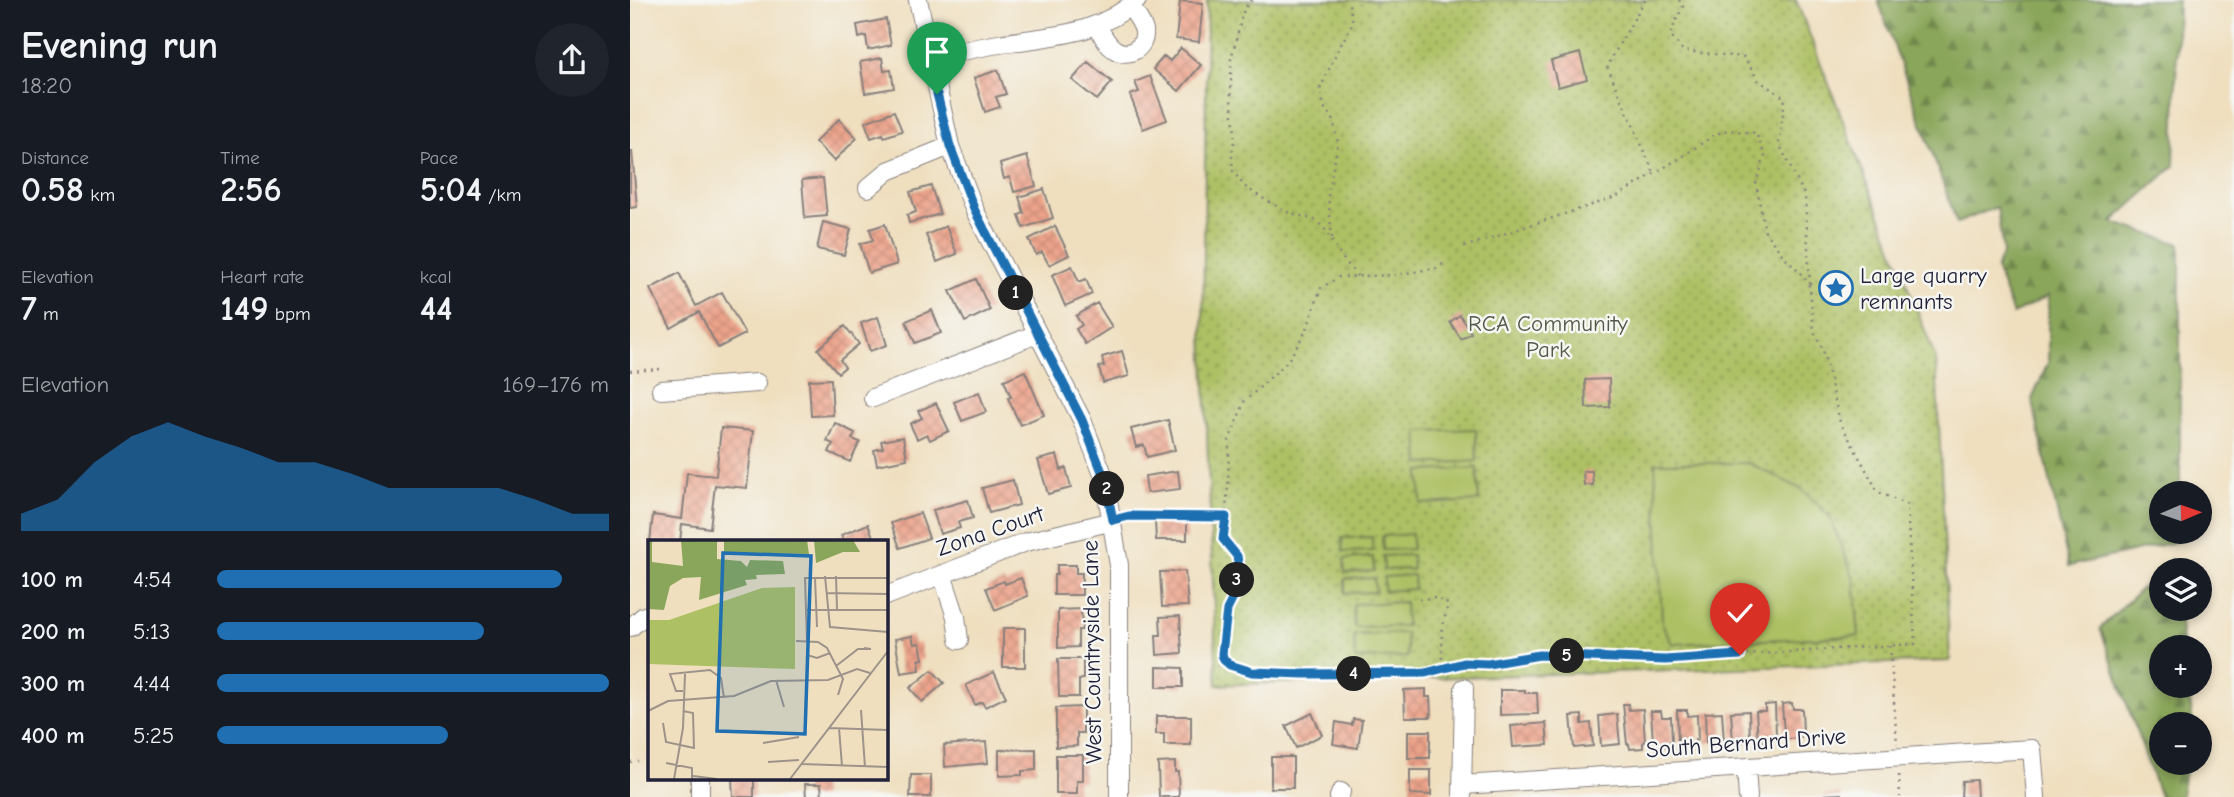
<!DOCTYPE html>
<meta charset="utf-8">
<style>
body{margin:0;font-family:"Comic Neue",sans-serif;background:#20242c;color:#f1f3f6;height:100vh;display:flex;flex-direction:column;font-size:26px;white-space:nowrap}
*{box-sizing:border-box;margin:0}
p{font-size:23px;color:#9ea1a6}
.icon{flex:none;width:38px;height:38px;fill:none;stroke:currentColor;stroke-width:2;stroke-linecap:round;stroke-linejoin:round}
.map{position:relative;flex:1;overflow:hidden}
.side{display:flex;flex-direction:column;background:#171b24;width:630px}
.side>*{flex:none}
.needle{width:46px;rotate:88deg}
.tools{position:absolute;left:1519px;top:481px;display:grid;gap:14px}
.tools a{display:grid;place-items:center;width:63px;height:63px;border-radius:50%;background:#171b24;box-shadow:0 4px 10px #0003;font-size:35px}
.pin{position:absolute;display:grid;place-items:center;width:60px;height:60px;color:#fff;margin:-72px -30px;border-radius:50% 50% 50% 0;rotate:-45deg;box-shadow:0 0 7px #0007}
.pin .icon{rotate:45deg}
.km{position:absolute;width:35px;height:35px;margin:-18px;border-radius:50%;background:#222;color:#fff;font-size:19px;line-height:35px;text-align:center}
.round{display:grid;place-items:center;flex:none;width:74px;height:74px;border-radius:37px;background:#20242c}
.overview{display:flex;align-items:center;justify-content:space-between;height:119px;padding:0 21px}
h1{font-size:38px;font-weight:600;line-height:52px}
.figures{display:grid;grid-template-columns:repeat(3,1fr);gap:10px;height:119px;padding:7px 21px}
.figures div{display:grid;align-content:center}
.figures b{font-size:35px;font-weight:600}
.figures small{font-size:19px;font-weight:400}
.figures p{font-size:19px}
.chart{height:196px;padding:14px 21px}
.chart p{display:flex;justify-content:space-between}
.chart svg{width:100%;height:126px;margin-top:7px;fill:#1f6fb2;opacity:.7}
ul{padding:0 21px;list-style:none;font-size:23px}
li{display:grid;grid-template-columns:112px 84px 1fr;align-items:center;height:52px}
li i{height:18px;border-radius:9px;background:#1f6fb2}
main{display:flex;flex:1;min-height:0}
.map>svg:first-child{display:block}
.green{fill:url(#green-dots);stroke:#687150;stroke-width:2}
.forest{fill:url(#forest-firs);stroke:#56644a;stroke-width:2}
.pitch{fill:#adc064;stroke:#687150;stroke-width:2}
.building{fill:url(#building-cross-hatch)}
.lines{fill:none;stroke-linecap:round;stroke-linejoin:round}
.minor-casing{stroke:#88807d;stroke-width:20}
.path{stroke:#88807d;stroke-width:2.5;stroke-dasharray:2 5;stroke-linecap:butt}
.minor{stroke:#fff;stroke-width:18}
.route-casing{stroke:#fff;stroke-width:14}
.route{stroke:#1f6fb2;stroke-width:9}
.labels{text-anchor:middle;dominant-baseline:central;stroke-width:5;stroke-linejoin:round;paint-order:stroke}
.poi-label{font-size:23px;fill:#22223b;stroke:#f6f6f2;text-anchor:start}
.park-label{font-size:23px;fill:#535949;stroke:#f6f6f2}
.street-label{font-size:23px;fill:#22223b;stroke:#f6f6f2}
.inset-road{fill:none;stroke:#9d938a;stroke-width:2}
.view{fill:#1f6fb2;fill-opacity:0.15;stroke:#1f6fb2;stroke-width:3.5}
.inset-edge{fill:none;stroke:#22223b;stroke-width:3.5}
</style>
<main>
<section class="side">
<div class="overview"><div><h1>Evening run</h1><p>18:20</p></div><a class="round"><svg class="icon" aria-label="share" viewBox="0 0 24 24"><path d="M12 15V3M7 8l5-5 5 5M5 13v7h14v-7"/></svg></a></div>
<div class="figures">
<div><p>Distance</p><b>0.58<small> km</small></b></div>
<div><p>Time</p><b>2:56</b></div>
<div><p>Pace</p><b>5:04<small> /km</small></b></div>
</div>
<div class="figures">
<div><p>Elevation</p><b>7<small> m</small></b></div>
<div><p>Heart rate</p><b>149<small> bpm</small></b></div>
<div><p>kcal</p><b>44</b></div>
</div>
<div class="chart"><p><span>Elevation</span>169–176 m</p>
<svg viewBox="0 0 160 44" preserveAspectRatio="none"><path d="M0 44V38L10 33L20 20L30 11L40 6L50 11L60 15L70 20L80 20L90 24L100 29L110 29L120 29L130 29L140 33L150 38L160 38V44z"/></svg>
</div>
<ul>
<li><b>100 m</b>4:54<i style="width:88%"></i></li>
<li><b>200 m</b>5:13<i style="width:68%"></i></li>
<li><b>300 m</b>4:44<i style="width:100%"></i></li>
<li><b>400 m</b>5:25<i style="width:59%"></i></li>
</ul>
</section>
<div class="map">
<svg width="1604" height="797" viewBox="0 0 1604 797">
<defs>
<pattern id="green-dots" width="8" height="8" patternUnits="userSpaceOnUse" patternTransform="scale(1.75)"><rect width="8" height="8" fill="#adc064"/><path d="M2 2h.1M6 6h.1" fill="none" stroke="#8c9c54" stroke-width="1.8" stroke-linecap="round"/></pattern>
<pattern id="forest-firs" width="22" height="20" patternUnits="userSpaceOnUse" patternTransform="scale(1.75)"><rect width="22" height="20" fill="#8aa65a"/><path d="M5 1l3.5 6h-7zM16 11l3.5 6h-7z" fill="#70874c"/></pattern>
<pattern id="building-cross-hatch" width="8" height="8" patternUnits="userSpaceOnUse" patternTransform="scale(1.75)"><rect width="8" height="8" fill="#eca38a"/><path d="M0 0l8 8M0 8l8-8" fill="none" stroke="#ca8c78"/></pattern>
</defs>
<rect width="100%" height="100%" fill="#f6f6f2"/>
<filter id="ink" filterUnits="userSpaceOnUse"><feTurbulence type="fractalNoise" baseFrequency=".0143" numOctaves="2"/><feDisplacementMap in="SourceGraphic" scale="14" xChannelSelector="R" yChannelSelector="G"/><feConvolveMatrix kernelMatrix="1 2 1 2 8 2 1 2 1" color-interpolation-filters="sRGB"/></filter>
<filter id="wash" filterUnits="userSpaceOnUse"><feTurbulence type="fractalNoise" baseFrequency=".00686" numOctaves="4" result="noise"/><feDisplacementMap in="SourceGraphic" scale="28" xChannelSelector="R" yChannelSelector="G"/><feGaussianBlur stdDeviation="1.57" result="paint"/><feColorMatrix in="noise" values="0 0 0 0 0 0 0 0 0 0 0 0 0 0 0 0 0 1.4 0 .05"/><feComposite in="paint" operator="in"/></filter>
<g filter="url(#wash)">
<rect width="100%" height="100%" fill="#efdfbf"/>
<path class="green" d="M577 0H1166L1306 359 1320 661 587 685 573 333Z"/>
<path class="forest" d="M1248 0H1548L1544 166 1482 222 1550 244V493L1531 494V532H1550V541L1439 566 1402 399 1418 363V296L1383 314 1366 268 1373 252 1367 207 1327 223Z
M1541 560 1543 570H1531V609H1548L1553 647 1531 648V686H1558L1562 716 1561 724H1531V763H1556L1551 797H1530L1470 628Z"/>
<path class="pitch" d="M846 429 847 461 790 464 788 431Z
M1025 463H1119L1171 489 1199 515 1224 579 1229 636 1042 644 1032 623Z
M847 468 849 501 791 504 790 471Z
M782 534V549L753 550 752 536Z
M742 537 743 551 713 552 712 538Z
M782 555 783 569 754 570 753 556Z
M743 557 744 571 715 573 714 559Z
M783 575 784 589 754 591V577Z
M744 578 745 592 715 593V579Z
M775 602 776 626 724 627 723 604Z
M776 633 777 657 725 659 724 635Z"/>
<g id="blocks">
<path class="building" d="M550 1 573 3 569 42 546 39Z
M256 19 261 45 238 50 236 36 229 38 227 25Z
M551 48 571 65 549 91 523 69 534 56 540 61Z
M950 53 957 79 928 87 921 61Z
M252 58 254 71 261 70 264 88 235 93 230 62Z
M458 62 482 82 467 100 442 80Z
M368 70 376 94 366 97 370 107 355 112 344 78Z
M520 76 537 120 513 129 500 95 509 92 505 82Z
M264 111 272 131 254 137 253 134 241 138 235 122Z
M209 119 227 138 204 161 185 142Z
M0 152H2L7 207 0 208Z
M397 156 406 186 384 192 380 177 374 179 370 164Z
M193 178 197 216 175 218 172 180Z
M301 186 310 214 279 223 277 215 286 212 280 192Z
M414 189 423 218 393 228 389 215 394 213 389 197Z
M193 222 221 229 214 255 187 249Z
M255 224 267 264 239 273 230 244 243 240 240 229Z
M316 226 327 254 307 262 296 235Z
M425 226 439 255 419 265 412 252 406 255 399 239Z
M442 266 449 282 456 279 462 294 435 306 422 275Z
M49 273 66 306 92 292 115 334 88 348 69 312 41 328 20 289Z
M346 279 360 310 335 322 320 291Z
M467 303 482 327 455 344 446 329 452 325 446 316Z
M302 310 311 333 285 343 276 321Z
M830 315 841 333 831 339 820 322Z
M248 317 257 345 240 351 231 323Z
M215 326 229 344 210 360 215 367 208 373 188 349Z
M492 351 499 376 473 383 469 367 474 366 472 357Z
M395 371 414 415 390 425 378 398 381 397 374 380Z
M201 379 203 415 181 416 179 380Z
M979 379 980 407 956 408 955 380Z
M349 392 356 412 332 421 324 402Z
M306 403 319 431 300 440 297 434 287 439 280 424 292 418 288 411Z
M538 420 545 450 517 457 514 445 506 447 501 429Z
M205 423 225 433 222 439 230 442 220 462 199 452 203 444 197 441Z
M91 428 123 431 117 488 85 485 80 528 52 524 50 542H20L23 515 52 519 57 473 86 476Z
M273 437 277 459 247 465 244 450 253 448 251 441Z
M427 455 431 470 436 468 441 488 418 494 408 460Z
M548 471 550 489 517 493 515 476Z
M953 471H962L963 485H954Z
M383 480 389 505 359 513 352 488Z
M338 500 343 518 328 522 330 528 310 534 303 510Z
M290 513 299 538 270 548 261 523Z
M525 521H557V540H526Z
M238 524 245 542H214L211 535Z
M427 565H446V573H452V595H424V575H427Z
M555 571 558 606 532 607 530 572Z
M391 578 398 596 365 610 356 588 374 581 375 584Z
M451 609 452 630H448V647L428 648V610Z
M550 616 552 653 527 655 526 635H531L530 617Z
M373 628H395V667H373Z
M282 636 284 644 290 643 293 659 289 660 290 670 271 673 265 639Z
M428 659H453V679L449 680V697H429Z
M527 667 553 668V687H527Z
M302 670 314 683 292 702 280 688Z
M364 672 376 697 355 707 352 702 345 705 336 685Z
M796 689V697H800L801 717H775L774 690Z
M870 690H895V693H907L908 714 870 715Z
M1162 703 1163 709H1172L1173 733H1170L1171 738 1157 739 1156 734H1154L1152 704Z
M993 704H998L999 710 1013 709 1015 742 1013 743V748L1000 749 999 744H997Z
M1145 704 1146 735H1141L1142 740 1128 741 1126 711H1135V705Z
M453 707V733H447V746L426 747V708Z
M1047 710H1057V716L1067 715 1068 740H1065L1066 745 1051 746V741H1048Z
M1021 711H1031L1032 717H1041L1042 741H1040V746L1026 747 1025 742H1023Z
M1119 711 1120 741 1103 742 1101 712Z
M1092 712 1094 742 1076 743 1075 713Z
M682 713 692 735 666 748 656 726Z
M987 714 990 744 971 746 969 716Z
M952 715V724L961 723 963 746 944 748 941 716Z
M526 716H561V745H534V734H526Z
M723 719 732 720 728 748 703 744 706 722 722 725Z
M916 723 918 745 883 747 881 726Z
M778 731H800V758H778Z
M356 742 358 763 315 767 314 745Z
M406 749V770L392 771V775L369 776V750Z
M426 755H453V781H447V794H426Z
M641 757H663V788H641Z
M545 762V772H548L549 797H529L528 763Z
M780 770H801V795L780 794Z
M281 775H301V797H280Z
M102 778H124V797H103Z
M1346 780 1347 797H1331L1332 781Z
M175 784H191L192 797H176Z
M1212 794V797H1194V795Z"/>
</g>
</g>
<g filter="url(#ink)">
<use href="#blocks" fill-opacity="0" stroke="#88807d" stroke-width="2"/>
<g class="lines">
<g class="minor-casing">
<path id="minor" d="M288 0 320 146 345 211 452 420 474 477 489 565V797
M468 26C472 34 476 44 484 49 498 59 516 48 514 31 512 22 505 14 500 6
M299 58C322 53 345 48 369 44 421 35 465 37 507 0
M238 188 258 171 320 146
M31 390 127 383
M243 398 407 334
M312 574 326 617 329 640
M256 596 396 542 483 521
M1 627 14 616 19 615
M1116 768 1118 797
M70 778V797
M832 785 1402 749 1406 797
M832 796 834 688
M709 797 711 792"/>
</g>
<path class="path" d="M622 0 614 9 601 59V99L605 133 602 157 603 171 614 186 629 196 657 212 685 220 694 228 710 255 728 277
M1015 0 977 66 1024 173
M1049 0 1053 6 1040 34 1053 51 1114 57 1128 80 1155 98 1149 144 1175 196 1180 284
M702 238 698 194 708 143 703 119 695 109 690 89 705 56 723 22 718 0
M813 264 807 268 765 275 709 277 691 288 677 329 667 346 657 362 614 402 599 441 598 488 593 539C596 546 604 549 607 556 615 572 602 595 598 610 595 620 591 650 594 660L600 665 622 672 674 674 795 673 834 663 858 664 909 655 1036 660 1285 644 1277 505 1248 492 1210 422 1193 350 1184 332 1180 287 1173 275 1152 254 1135 232 1126 183 1135 156 1126 133 1097 130 1084 135 1053 156 986 197 834 247
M0 371 31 369
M496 517H596
M789 599 806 598 818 604 812 630V669
M1260 646 1267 744
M0 762 8 761
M1269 775 1270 797"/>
<use href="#minor" class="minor"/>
</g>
</g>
<g class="lines" filter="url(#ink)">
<g class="route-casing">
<path id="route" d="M307 94 320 146 345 211 452 420 474 477 483 520 499 516 596 517 593 539 607 556 609 568 604 596 597 610 592 654 594 660 600 665 622 672 674 674 795 673 834 663 858 664 909 655 1035 660 1110 655"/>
</g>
<use href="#route" class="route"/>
</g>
<defs>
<g id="sight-ring" transform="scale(1.75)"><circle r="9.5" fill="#f6f6f2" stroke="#1f6fb2" stroke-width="1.5"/><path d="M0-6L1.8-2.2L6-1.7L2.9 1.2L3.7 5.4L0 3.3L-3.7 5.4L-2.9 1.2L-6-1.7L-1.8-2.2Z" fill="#1f6fb2"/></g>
</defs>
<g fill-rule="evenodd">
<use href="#sight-ring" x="1206" y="288"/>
</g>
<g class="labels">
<g class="poi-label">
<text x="1230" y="275">Large quarry<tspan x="1230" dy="26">remnants</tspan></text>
</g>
<g class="park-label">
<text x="918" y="323">RCA Community<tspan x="918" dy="26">Park</tspan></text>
</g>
<g class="street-label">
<text transform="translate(360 531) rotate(-19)">Zona Court</text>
<text transform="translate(462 652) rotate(-91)">West Countryside Lane</text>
<text transform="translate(1116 743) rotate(-4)">South Bernard Drive</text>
</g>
</g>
<g transform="translate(18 540)">
<rect width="240" height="240" fill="#efdfbf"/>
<path d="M147 47V129L0 124V80H21L114 48Z" fill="#adc064"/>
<path d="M0 0H4V22L35 26 33 0H69V19L93 21 99 27 102 20 135 21 137 34 108 35 109 39 97 40 99 45 51 60 53 37 35 38 22 46 16 70 0 69ZM76 0H159L161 14 76 13ZM166 0H205L212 12H195L168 23Z" fill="#8aa65a"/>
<path d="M144 57V78L124 79 128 63Z" fill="#adc064"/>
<path class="inset-road" d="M177 36 182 87 240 92M188 36 189 69M167 38 169 87M178 53 240 54M158 70H240M148 101 170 102 179 108 195 139 190 155M159 102 157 38H240M159 115 169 118 182 113M188 126 210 109H223L216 108M128 140 136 167M35 151H28L22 134 62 130 73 138 76 158M213 170 217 227M0 171 20 161 86 156 123 141 180 140 209 129 222 133M15 183 18 202 46 208 45 173 35 171M181 188 240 190M191 188 194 226M115 203 151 197M120 222 151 220M18 223 44 228V239M154 224 240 227M45 236 69 239M26 239 35 188 37 134M142 239 240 111"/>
<path class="view" d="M75 13 163 16 157 194 69 191Z"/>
<rect width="240" height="240" class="inset-edge"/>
</g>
</svg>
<div class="tools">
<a><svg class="needle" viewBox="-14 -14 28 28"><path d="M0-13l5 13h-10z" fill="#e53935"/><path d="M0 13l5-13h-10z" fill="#9ea1a6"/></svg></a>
<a><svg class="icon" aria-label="layers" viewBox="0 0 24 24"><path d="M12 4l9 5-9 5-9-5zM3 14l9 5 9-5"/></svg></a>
<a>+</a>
<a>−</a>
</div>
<div class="pin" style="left:307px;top:94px;background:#1e9e55"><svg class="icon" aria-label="arrive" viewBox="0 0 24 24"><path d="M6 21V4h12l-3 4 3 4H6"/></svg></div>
<div class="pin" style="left:1110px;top:655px;background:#d93025"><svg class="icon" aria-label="check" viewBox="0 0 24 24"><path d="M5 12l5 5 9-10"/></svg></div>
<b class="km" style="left:386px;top:293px">1</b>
<b class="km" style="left:477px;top:489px">2</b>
<b class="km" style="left:607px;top:580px">3</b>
<b class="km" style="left:724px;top:674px">4</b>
<b class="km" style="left:937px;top:656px">5</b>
</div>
</main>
